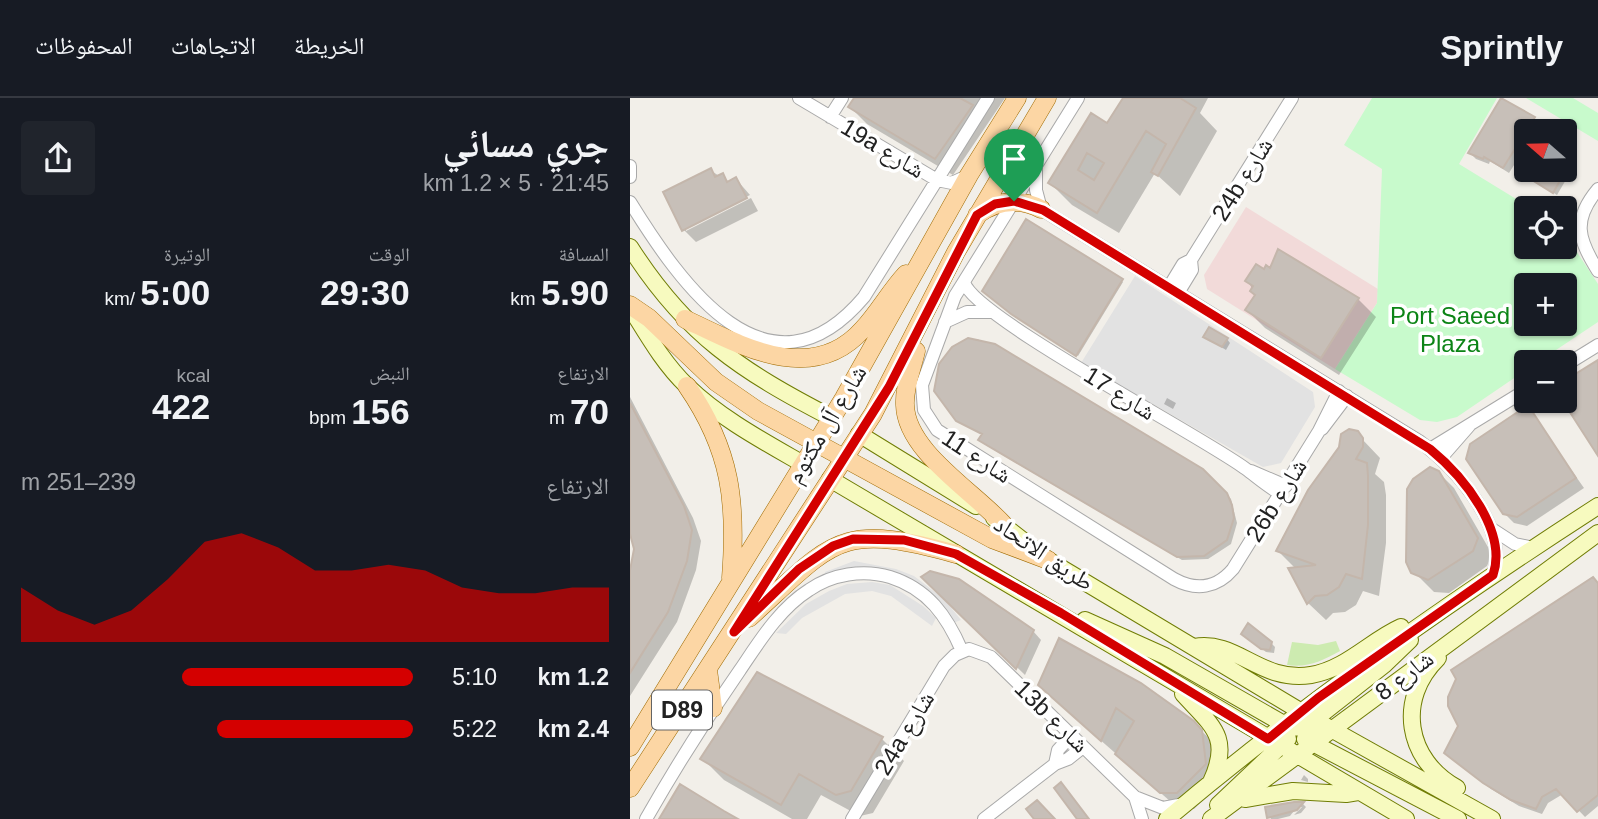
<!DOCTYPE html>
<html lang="ar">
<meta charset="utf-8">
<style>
body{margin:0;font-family:Helvetica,"Noto Naskh Arabic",sans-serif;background:#20242c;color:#f1f3f6;direction:rtl;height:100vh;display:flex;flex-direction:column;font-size:26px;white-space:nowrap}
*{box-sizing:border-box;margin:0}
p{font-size:23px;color:#9ea1a6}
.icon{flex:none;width:38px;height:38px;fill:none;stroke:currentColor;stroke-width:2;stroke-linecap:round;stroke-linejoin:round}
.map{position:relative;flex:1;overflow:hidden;direction:ltr}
.side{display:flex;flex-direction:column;background:#171b24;width:630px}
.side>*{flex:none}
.needle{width:46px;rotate:290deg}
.tools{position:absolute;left:884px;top:21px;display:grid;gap:14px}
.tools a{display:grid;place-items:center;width:63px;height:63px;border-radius:7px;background:#171b24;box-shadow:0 2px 5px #0004;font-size:35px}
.pin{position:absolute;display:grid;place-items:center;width:60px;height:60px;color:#fff;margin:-72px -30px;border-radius:50% 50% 50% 0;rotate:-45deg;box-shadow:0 0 7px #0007}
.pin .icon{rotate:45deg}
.round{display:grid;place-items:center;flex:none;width:74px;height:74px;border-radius:7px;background:#20242c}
.summary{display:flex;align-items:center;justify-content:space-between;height:119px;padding:0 21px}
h1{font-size:38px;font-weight:700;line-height:52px}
.metrics{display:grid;grid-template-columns:repeat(3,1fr);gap:10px;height:119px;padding:7px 21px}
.metrics div{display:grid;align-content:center}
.metrics b{font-size:35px;font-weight:700}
.metrics small{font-size:19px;font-weight:400}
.metrics p{font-size:19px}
.chart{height:196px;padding:14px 21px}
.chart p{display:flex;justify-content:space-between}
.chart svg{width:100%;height:126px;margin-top:7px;fill:#d40000;opacity:.7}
ul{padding:0 21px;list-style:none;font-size:23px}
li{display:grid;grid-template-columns:112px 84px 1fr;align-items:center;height:52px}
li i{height:18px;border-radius:9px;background:#d40000}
header{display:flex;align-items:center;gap:42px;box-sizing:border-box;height:98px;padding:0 35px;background:#171b24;border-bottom:2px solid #363941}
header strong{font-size:33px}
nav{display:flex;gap:38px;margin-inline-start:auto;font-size:24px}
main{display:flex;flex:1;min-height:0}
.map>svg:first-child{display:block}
.commercial{fill:#f2dad9}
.grass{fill:#cdebb0}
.park{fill:#c8facc;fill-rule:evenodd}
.parking{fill:#e2e2e2}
.shadow{fill:#0003}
.building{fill:#c7bfb8;stroke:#c4b6ab;stroke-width:2;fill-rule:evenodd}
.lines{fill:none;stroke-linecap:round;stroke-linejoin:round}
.street-casing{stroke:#a9a9a9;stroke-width:14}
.secondary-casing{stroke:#707d05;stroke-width:18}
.primary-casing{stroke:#a06b00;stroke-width:19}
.street{stroke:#fff;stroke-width:12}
.secondary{stroke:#f7fabf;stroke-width:16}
.primary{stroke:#fcd6a4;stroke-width:18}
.route-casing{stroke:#fff;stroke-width:14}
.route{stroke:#d40000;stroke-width:9}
.labels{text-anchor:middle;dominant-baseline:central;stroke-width:7;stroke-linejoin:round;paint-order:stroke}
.shield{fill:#fff;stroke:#646464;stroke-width:2}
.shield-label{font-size:23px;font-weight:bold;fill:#222}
.street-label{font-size:24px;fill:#222;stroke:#fff}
.park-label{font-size:24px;fill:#0c8416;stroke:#fff}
</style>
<header>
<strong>Sprintly</strong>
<nav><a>الخريطة</a><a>الاتجاهات</a><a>المحفوظات</a></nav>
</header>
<main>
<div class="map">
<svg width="968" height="721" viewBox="0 0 968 721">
<rect width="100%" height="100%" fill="#f2efe9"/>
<path class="commercial" d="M616 109 748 191 747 205 705 271 577 191 574 177Z"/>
<path class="grass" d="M706 543 710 553C692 563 678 570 657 567L662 544 688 547Z"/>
<path class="park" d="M742 0H867L829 66 901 110H896V149H934L935 136 968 186V224L908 264H896V272L827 319 807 324 790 322 705 271 747 205 752 71 714 47ZM896 187H934V226H896Z
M896 0H943L968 15V43Z"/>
<path class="parking" d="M505 178 683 294 685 309 651 365 633 369 451 265Z
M224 463 266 471 284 478 314 501 331 522 323 525 267 480 195 483V474Z
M242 484 260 487 293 508 306 520 302 528 261 498 242 493 215 496 172 520 156 536 146 535 176 506 199 493 217 486Z"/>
<path class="shadow" d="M226 0H375L323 77 237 26 220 9Z
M495 0H578L570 15 587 33 550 98 525 75 489 135 442 107 420 85 477 28Z
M904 20 910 26 905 33H896V48L879 75 860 63 859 66 846 61 840 55Z
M934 61 944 68 927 97 899 79 903 72H934Z
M80 72 100 85 106 81 120 97 56 129V133L121 100 128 113 66 144 54 132Z
M396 124 493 184 448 258 385 217Z
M649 153 728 201 746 219 709 277 635 230 617 212 626 198 618 183 641 172Z
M575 239 597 241 600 245 596 252Z
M347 241 364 248 572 372 601 401 607 425 601 446 578 461 552 462 354 346 350 342 353 337 328 322 311 266 330 244Z
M0 299 63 420 71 443 66 472 47 524 0 598V480L6 451 0 430Z
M537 300 546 305 543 311 534 306Z
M897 309 954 390 897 428 884 425 874 415Z
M732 341 750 360 745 376 754 384 756 397V445L749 498 733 493 726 507 715 514 703 515 696 522 678 505 661 472 666 471 648 453Z
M808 374 824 390 862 456 857 468 819 495 804 494 780 470Z
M294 479 403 533 411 542 395 577Z
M968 486V708L955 719 933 696 918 705 912 716 889 708 861 691 823 661Z
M617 539 641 545 645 549 644 555 636 554Z
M430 542 562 624 580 641 592 683 564 711H549L427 604Z
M252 641 274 663 243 715 230 718 191 697 177 721H162L94 682 72 660Z
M674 677 678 681V684L671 682Z
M673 706 676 709 671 715 664 717 672 709H667L660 718 648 721H641L637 710Z"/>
<path class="building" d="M224 0H330L343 7 305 61 218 9Z
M493 0H550L566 10 528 78 521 74 536 46 516 33 467 115 418 85 461 15 477 25ZM457 55 474 65 464 82 448 72Z
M871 0 905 19 873 70 854 59 853 61 838 55Z
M81 70 85 79 93 75 97 84 106 79 117 100 52 133 33 94Z
M901 72H936L923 95 897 79Z
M396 121 493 181 446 258 381 216 352 193Z
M648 151 729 200 691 260 615 212 625 197 620 193 623 188 615 183 626 166 634 171 636 167 640 170Z
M579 229 598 240 592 249 573 239Z
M338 240 365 246 573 371 597 395 602 407 604 420 597 442 574 458 547 459 348 342 352 336 326 323 304 293 309 266 322 249Z
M968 262V358L934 305V283Z
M0 305 54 408 62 432 57 463 38 514 0 575V472L4 451 0 436Z
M898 307 946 380 887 419 873 416 836 361 840 346Z
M719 331 728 333 733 340V349L726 361 737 365 738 378V427L732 481 716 476 709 489 697 497 685 498 677 506 658 470 686 467 646 453 678 392 709 349 711 336Z
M800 369 809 373 848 440 843 453 798 482 781 475 776 464 777 391 783 381Z
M300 473 329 481 404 532 386 571 291 479Z
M963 479 968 485V697L947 714 926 691 912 699 906 711 881 702 853 685 814 655 828 628 818 608V599L826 581 821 572Z
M618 525 642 544 640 552 631 551 611 536Z
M429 540 511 585 564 623 572 632 576 666 547 695H530L485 656 504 623 486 610 471 643 408 587Z
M127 574 253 639 221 693 206 697 169 676 151 707 70 661Z
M431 684 459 721H447L424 690Z
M50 686 94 713 108 721H29Z
M407 702 425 721H404L396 711Z
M664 704H674L667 712 637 720 635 709Z"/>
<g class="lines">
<g class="street-casing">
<path id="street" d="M169 0 307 82 322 85 339 77
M448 0 325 198 292 287 294 312 307 332 544 481C566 493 587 490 603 471L689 333 709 293
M200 19 212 0
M0 68V79
M406 68V92L411 111 789 343C826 370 879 429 863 477
M968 91C942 122 948 141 968 173
M0 104C50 185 138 313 234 199L358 0
M334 184C343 219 574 339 616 371 628 380 638 389 651 396
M539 189 553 166 561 162 662 0
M548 195 562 172 561 162
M315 224 337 214H361
M934 268 968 247
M692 331 717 298
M800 351 896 292
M811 360 839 328
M621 373 656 388
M862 431 885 446 904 450
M425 666 428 652 442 637
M505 699 512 721
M16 721C45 670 76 621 110 572 129 544 149 511 179 492 202 476 233 471 260 479 298 491 317 518 332 553
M222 721 314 568 325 557 339 551 361 559 505 699 533 710 554 706
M354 721 425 666 438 661 453 649"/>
</g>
<g class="secondary-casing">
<path id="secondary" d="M0 149C56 237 111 273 202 320
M0 209C17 236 33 265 57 288 90 320 133 343 173 366
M229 336 346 408
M200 381 776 721
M364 420 418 462 685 622 862 721
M455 522 535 558 659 629 702 631
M564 549C607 541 630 585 681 577 716 571 740 543 771 529
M808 560C766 601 776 662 827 690
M553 596C582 628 602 639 581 684
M679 626 754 567 780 542
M675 641 828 721
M615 701 663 693 716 696 728 694
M588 707 658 641
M537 721C673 606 818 505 968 408
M581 721 968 435"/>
</g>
<g class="primary-casing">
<path id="primary" d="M347 117C367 102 389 100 411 111
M0 207 19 220 86 284 128 313 362 441 418 462
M55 221C110 247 182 289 233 231 249 214 260 193 276 176
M286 253C282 271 274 289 275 307 276 353 343 393 373 426
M57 288C101 352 107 404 101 480
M119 520C204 443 207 423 326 456
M78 572 83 610
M0 649 214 300 339 77 387 0
M0 690 243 316 326 154 417 0"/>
</g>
<use href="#street" class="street"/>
<use href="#secondary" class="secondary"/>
<use href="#primary" class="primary"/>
</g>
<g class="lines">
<g class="route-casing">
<path id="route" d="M384 103 413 112 800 351C833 378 878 433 863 477L688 600 638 641 431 515 326 456 274 442 223 441 203 448 169 471 104 534 259 289 347 117 365 106Z"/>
</g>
<use href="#route" class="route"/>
</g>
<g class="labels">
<rect class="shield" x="22" y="592.5" width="60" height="39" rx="5"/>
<g class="shield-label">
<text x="52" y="612">D89</text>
</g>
<g class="street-label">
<text transform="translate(253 50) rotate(31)">19a شارع</text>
<text transform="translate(612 81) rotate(-58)">24b شارع</text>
<text transform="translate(490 295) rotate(32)">شارع 17</text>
<text transform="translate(196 326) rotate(-59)">شارع آل مكتوم</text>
<text transform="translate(347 358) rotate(33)">شارع 11</text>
<text transform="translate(646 402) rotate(-58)">26b شارع</text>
<text transform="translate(414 455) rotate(34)">طريق الاتحاد</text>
<text transform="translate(774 577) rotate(-37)">شارع 8</text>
<text transform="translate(422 618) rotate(44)">13b شارع</text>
<text transform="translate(274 635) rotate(-59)">24a شارع</text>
</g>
<g class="park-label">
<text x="820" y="217">Port Saeed<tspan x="820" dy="28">Plaza</tspan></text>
</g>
</g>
</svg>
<div class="tools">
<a><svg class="needle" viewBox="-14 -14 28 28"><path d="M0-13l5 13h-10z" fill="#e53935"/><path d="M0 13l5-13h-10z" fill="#9ea1a6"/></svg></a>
<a><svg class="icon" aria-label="locate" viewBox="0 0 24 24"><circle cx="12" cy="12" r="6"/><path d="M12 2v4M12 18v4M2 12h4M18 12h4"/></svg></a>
<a>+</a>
<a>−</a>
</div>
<div class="pin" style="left:384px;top:103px;background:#1e9e55"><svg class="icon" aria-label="arrive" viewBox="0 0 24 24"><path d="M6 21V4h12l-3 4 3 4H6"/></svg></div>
</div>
<section class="side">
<div class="summary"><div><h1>جري مسائي</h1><p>21:45 · 5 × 1.2 km</p></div><a class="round"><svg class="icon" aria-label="share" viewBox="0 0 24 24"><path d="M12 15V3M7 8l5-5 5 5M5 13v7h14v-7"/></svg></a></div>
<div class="metrics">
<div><p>المسافة</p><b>5.90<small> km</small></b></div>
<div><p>الوقت</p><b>29:30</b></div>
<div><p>الوتيرة</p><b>5:00<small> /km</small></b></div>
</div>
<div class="metrics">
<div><p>الارتفاع</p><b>70<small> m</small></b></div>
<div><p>النبض</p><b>156<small> bpm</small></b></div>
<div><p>kcal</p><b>422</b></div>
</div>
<div class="chart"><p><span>الارتفاع</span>239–251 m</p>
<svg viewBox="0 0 160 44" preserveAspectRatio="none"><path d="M0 44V25L10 33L20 38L30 33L40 22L50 9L60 6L70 11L80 19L90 19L100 17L110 19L120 25L130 27L140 27L150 25L160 25V44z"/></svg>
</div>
<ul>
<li><b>1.2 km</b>5:10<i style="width:59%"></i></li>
<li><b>2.4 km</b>5:22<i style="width:50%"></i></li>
</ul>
</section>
</main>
